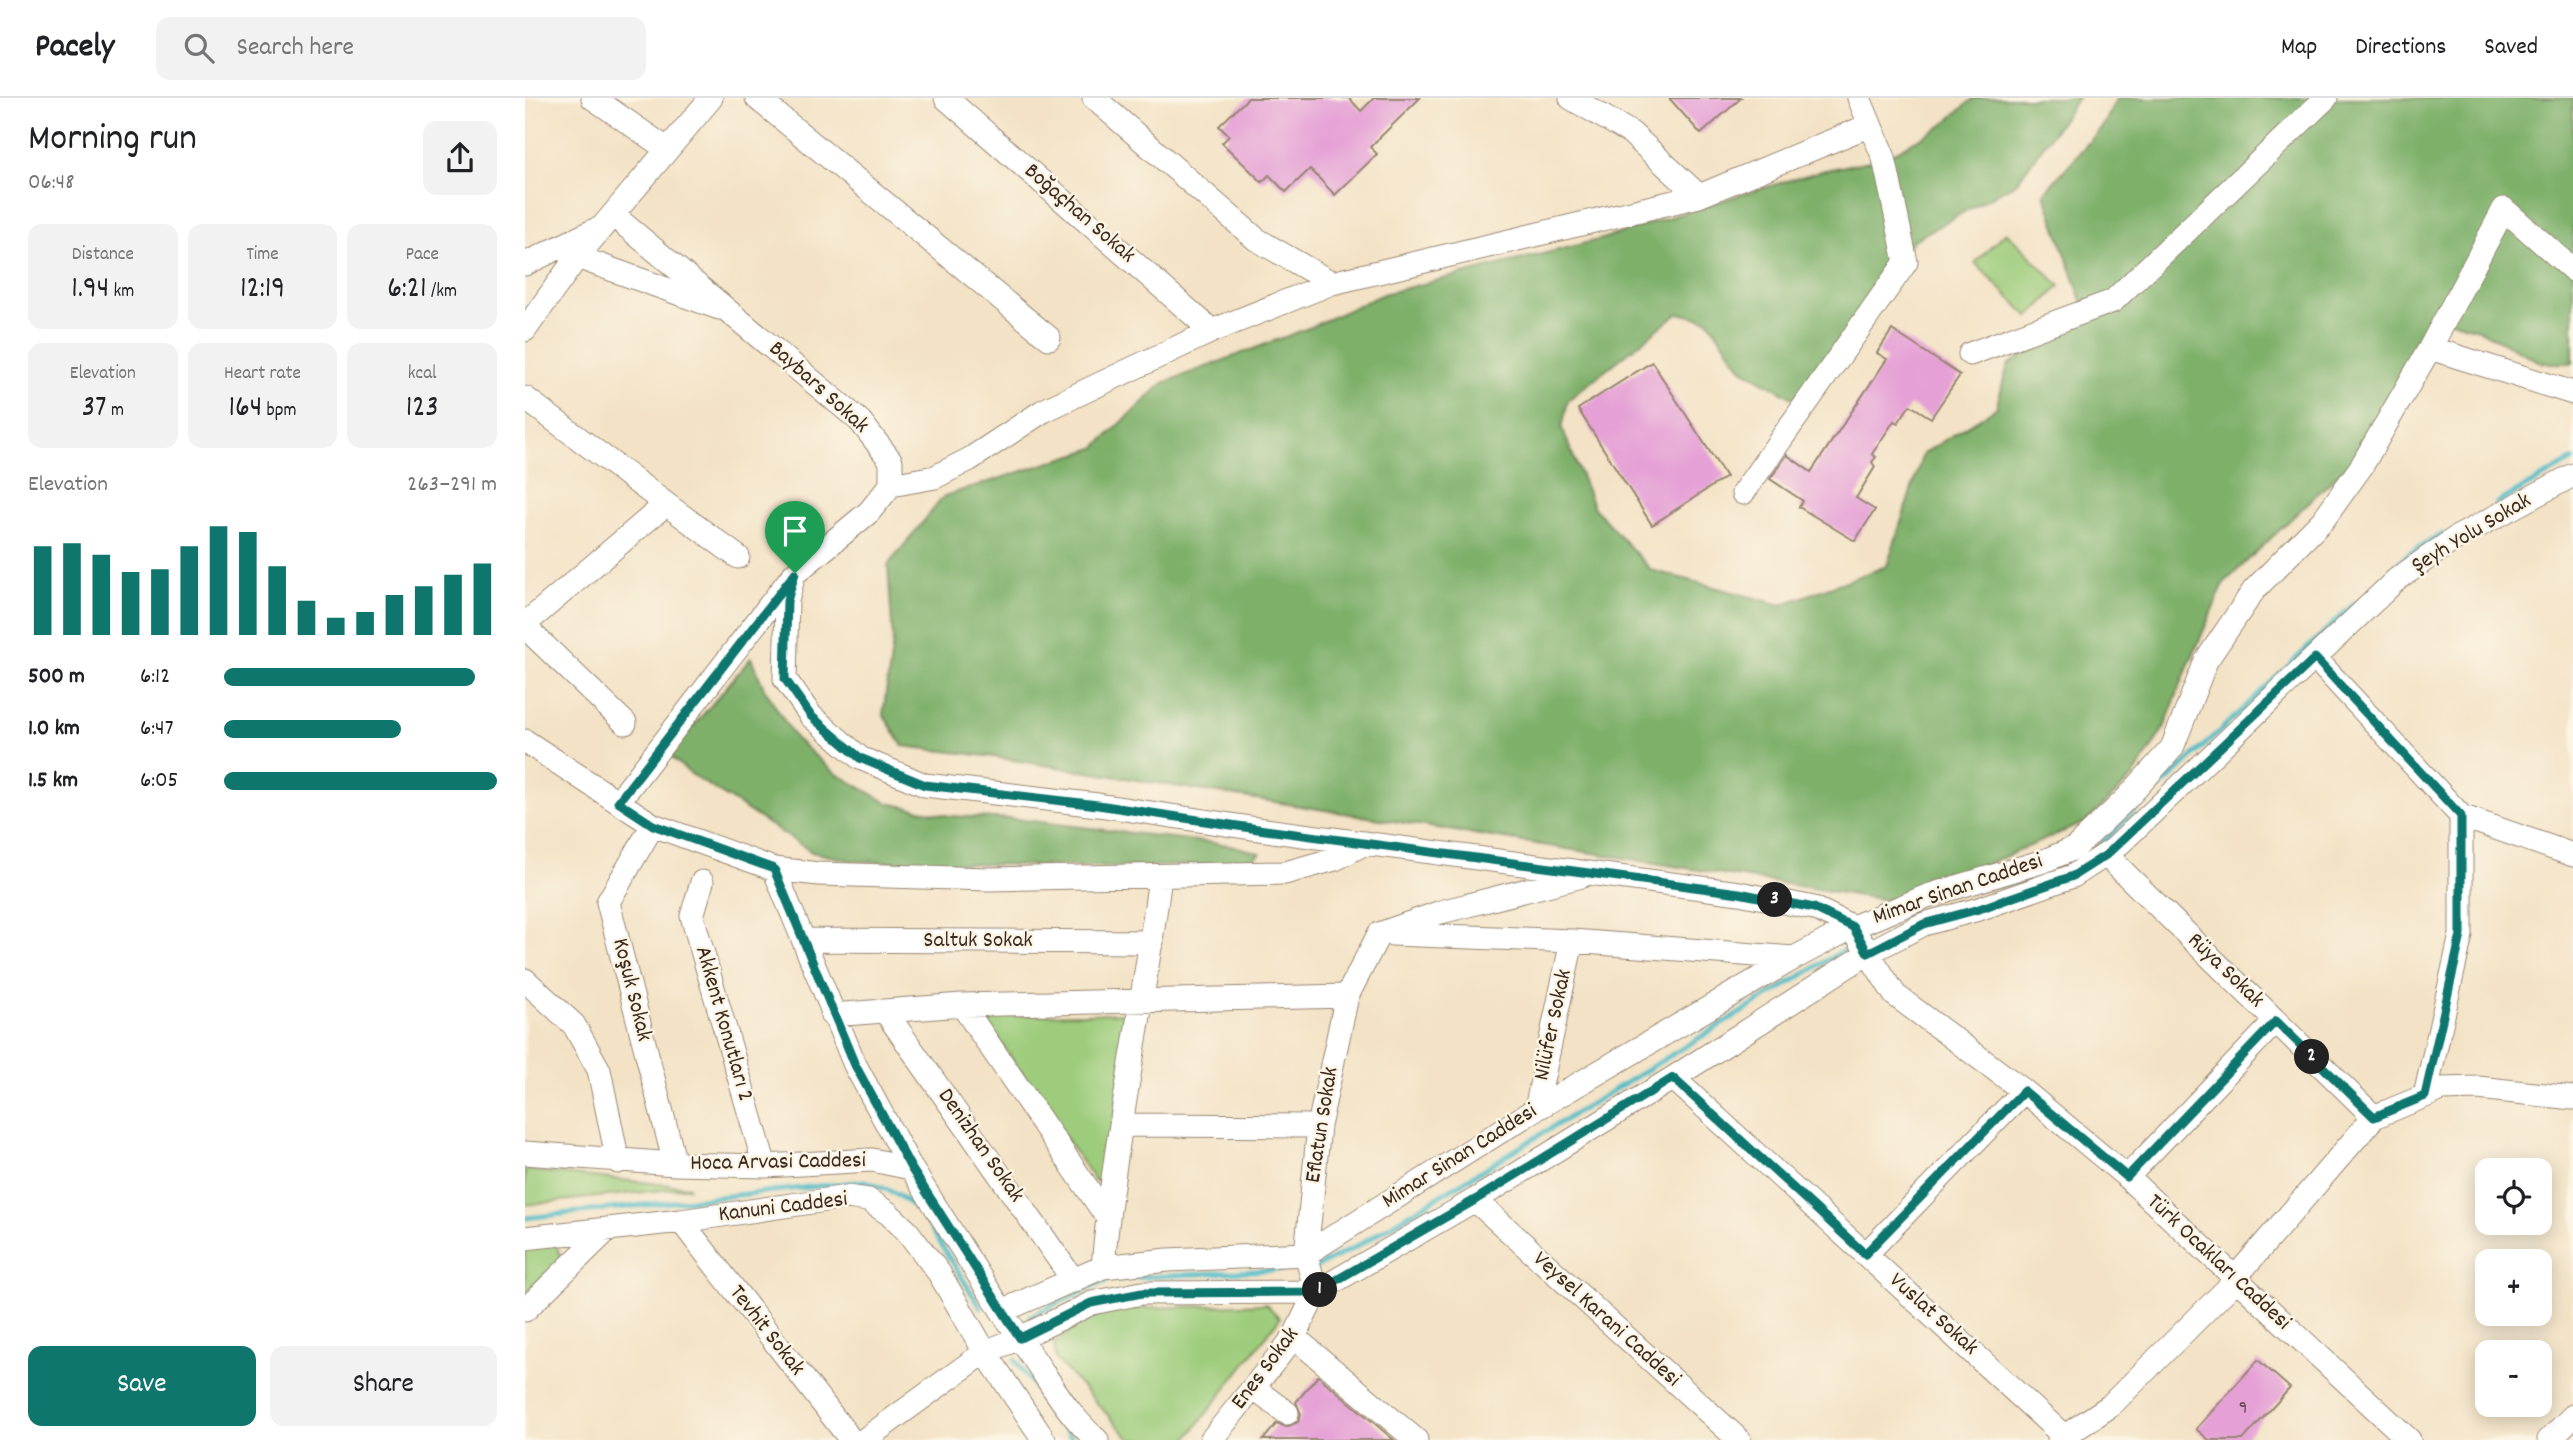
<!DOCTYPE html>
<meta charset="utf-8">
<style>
body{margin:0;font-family:Dekko,sans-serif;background:#f2f2f2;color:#202124;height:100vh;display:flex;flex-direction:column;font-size:26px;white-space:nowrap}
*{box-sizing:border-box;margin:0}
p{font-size:23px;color:#757577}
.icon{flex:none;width:38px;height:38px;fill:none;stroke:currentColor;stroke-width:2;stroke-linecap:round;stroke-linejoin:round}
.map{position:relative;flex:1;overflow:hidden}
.panel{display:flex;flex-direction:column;background:#fff;width:525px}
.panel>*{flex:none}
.controls{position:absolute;left:1950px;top:1060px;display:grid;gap:14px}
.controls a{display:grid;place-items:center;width:77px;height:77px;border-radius:14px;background:#fff;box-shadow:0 4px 18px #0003;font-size:35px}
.pin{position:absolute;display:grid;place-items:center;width:60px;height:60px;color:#fff;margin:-72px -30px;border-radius:50% 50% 50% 0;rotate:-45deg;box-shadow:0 0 7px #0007}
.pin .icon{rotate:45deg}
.km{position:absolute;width:35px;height:35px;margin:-18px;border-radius:50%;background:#222;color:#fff;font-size:19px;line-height:35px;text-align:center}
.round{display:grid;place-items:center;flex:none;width:74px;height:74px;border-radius:14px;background:#f2f2f2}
.headline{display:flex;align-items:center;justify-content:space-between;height:119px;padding:0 28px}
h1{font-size:38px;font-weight:600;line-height:52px}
.figures{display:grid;grid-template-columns:repeat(3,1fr);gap:10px;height:119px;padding:7px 28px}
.figures div{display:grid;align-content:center;border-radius:14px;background:#f2f2f2;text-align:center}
.figures b{font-size:30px;font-weight:600}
.figures small{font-size:19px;font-weight:400}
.figures p{font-size:19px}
.chart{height:196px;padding:14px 28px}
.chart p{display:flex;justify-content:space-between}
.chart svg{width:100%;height:126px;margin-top:7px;stroke:#0f766e;stroke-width:6}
.primary-button{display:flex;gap:14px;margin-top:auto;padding:14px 28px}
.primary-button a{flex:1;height:80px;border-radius:14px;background:#0f766e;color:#fff;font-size:28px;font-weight:600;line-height:80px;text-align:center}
.primary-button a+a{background:#f2f2f2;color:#202124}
ul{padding:0 28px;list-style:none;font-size:23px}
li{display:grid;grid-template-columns:112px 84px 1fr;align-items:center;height:52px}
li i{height:18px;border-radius:9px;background:#0f766e}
header{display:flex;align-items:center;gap:42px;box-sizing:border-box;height:98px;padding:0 35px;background:#fff;border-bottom:2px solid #e0e0e0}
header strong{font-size:33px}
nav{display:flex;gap:38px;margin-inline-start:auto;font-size:24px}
.search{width:490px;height:63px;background:#f2f2f2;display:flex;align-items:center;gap:18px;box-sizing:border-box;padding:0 24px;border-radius:14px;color:#757577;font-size:26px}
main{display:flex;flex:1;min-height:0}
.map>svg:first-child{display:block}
.green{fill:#9dcc7b;stroke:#6c7b4c;stroke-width:2}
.forest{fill:#7eb06b;stroke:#5c6d44;stroke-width:2}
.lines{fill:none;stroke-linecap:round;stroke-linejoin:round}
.stream{stroke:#4cbac5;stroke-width:5}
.building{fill:#e5a1d6}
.minor-casing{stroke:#978672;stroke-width:25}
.minor{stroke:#fff;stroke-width:23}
.route-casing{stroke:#fff;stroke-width:14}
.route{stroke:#0f766e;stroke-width:9}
.labels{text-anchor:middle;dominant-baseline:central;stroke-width:5;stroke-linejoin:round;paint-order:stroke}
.number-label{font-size:19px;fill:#66484c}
.street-label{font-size:23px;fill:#3b2a1e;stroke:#fcf5e5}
</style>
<header>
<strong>Pacely</strong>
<div class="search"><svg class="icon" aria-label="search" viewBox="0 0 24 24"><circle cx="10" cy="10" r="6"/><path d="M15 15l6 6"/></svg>Search here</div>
<nav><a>Map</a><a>Directions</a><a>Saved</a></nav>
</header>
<main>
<section class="panel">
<div class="headline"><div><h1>Morning run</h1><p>06:48</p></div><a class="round"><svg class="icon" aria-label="share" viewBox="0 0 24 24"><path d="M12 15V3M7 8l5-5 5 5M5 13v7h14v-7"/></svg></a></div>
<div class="figures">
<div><p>Distance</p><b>1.94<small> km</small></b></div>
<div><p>Time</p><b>12:19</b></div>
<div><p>Pace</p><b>6:21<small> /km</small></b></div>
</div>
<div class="figures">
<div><p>Elevation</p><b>37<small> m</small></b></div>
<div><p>Heart rate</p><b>164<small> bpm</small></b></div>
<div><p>kcal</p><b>123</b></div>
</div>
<div class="chart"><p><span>Elevation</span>263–291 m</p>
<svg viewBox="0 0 160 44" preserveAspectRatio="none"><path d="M5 44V13M15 44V12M25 44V16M35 44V22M45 44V21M55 44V13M65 44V6M75 44V8M85 44V20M95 44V32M105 44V38M115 44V36M125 44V30M135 44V27M145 44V23M155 44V19"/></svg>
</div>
<ul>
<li><b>500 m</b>6:12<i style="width:92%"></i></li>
<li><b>1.0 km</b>6:47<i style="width:65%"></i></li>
<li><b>1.5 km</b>6:05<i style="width:100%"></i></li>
</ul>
<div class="primary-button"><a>Save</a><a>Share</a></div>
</section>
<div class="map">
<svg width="2048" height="1342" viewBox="0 0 2048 1342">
<rect width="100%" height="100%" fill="#fcf5e5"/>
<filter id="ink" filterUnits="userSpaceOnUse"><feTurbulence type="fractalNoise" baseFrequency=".0143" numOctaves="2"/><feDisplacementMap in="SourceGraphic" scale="14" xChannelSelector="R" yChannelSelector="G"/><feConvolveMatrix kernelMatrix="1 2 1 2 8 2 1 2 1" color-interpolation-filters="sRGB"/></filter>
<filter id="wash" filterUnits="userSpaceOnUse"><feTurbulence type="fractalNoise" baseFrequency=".00686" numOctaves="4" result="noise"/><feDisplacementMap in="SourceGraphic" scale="28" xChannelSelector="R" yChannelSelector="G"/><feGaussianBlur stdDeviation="1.57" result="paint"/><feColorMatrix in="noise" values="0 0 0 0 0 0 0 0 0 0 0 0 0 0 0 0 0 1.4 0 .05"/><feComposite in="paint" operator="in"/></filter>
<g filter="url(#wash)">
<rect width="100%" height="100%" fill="#f3e2c5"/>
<path class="green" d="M1481 134 1535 188 1504 219 1450 165Z
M605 915 581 1076 574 1084 569 1082 458 918Z
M0 1072 165 1089 0 1107Z
M29 1143 37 1161 0 1196V1148Z
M741 1206 755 1220 661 1342H606L531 1261 529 1246C545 1230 572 1217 594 1211Z"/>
<path class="forest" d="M1449 0H1553L1491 85 1387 143 1271 302 1217 271 1183 222 1153 215 1043 302 1037 330 1069 410 1126 472 1256 507 1362 468 1398 356 1471 310 1483 267 1562 217 1519 95 1579 27 1592 0H2048V265H2017L1953 231 1912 219 1885 258 1876 316 1699 485 1664 566 1639 630 1608 679 1561 724 1373 804 469 659 378 648 358 616 368 544 363 467 419 398 570 350 638 285 786 229 858 196 1077 141 1214 97 1296 73 1359 60 1417 28Z
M226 560 239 590 270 640 307 673 363 705 425 718 491 721 705 747 735 755 721 766 578 769 328 763 287 754 163 674 144 657Z"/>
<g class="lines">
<path class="stream" d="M1972 405 2048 362
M1863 475 1884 455 1918 436
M1568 753 1830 505
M1534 772 1556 760
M1473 788 1518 777
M1340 839 1362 826
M0 1120 341 1083 370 1095 395 1113 456 1210
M791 1169 829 1150 1332 844
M505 1218 585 1181 778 1170
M490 1262 548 1342"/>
</g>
<g id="blocks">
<path class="building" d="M723 0H824L836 13 849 0H895L845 49 852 56 810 97 785 71 761 94 744 77 737 84 697 45 704 38 694 28Z
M1144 0H1216L1176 36Z
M1367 232 1435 277 1406 320 1385 307 1373 325 1369 323 1347 356 1351 359 1347 364 1350 369 1331 400 1350 412 1330 443 1274 409 1278 403 1245 381 1262 357 1286 374 1362 261 1352 255Z
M1127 264 1201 379 1127 427 1053 311Z
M1733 1262 1765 1290 1718 1342H1684L1671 1331Z
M793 1278 828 1307 869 1342H738L752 1325 761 1329 773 1324 776 1316 771 1304Z"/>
</g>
</g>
<g filter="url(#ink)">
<use href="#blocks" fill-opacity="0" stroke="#978672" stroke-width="2"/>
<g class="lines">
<g class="minor-casing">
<path id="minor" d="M68 0 142 51
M232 0 524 240
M421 0 687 233
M569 0 731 141 807 185 1174 98 1345 27
M1046 0 1106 35 1174 98
M88 117 335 323 366 363V387L344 414 269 476 262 503 260 581 286 618 335 660 400 687 573 707 733 731 1214 795 1289 810 1328 829
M52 159 194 210
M0 166 70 132
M0 232 52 159 186 0
M1905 250 1979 111 2048 172
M1445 256 1588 203 1801 0
M0 300 141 406 0 526
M366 387 410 379 445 361 518 313 687 233 807 185
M1218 395 1381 164 1359 60 1334 0
M141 406 213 459
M0 529 100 625
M1790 560 1936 718V837L1900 998
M0 643 128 727 249 771 330 967 386 1070
M93 704 265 481
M1936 718 2048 757
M128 727 83 804 150 1066
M1581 757 1849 1019
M249 771 294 776 464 781 760 775 810 761 840 745
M177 784 167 818 240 1068
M867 836 1047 843 1269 860
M279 842 627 844
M1335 842 1370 897 1499 993 1602 1079 1884 1342
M0 882 49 927 74 972 93 1064
M437 907 582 1119
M360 913 549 1183
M307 917 437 907 822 898 854 836 916 814 1057 778
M1148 980 1543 1342
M1011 1011 1047 843
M598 1027 794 1028
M0 1055 150 1066 240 1068 347 1062 386 1070C427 1134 466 1199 509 1261 528 1289 546 1320 572 1342
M1602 1079 1751 923
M950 1102 1214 1342
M156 1123 326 1342
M0 1140 156 1123 322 1099 343 1102 363 1115 382 1133 414 1175 460 1254 519 1342
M1341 1156 1499 993
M578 1169C589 1038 619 909 635 778
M1709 1181 1849 1019 1917 991 1953 990 2048 1000
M0 1212 82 1132
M477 1213 578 1169 643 1162 781 1156 1011 1011 1269 860 1328 829 1402 798 1519 763 1550 750 1603 699 1647 650 1681 563 1729 492 1798 422 1836 369 1905 250 2048 295
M769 1239 891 1342
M728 1290 762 1315
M339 1342 460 1254 495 1240 567 1205 617 1195 791 1194 950 1102 1148 980 1343 855 1399 826 1454 811 1548 778 1588 752 1871 482 1931 440 2048 377
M686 1342 769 1239 791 1194 781 1156 794 1028 822 898
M1534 1342 1585 1308 1711 1182
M2024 1342 2048 1318"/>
</g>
<use href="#minor" class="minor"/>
</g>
</g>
<g class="lines" filter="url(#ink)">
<g class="route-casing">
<path id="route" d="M270 475 262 503 260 581 286 618 335 660 400 687 573 707 733 731 1214 795 1289 810 1328 829 1343 855 1399 826 1454 811 1548 778 1581 757 1790 560 1936 718V837L1900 998 1849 1019 1751 923 1602 1079 1499 993 1340 1156 1148 980 950 1102 791 1194 617 1195 566 1205 495 1240 386 1070 330 967 249 771 128 727 93 704Z"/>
</g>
<use href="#route" class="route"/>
</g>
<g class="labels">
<g class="number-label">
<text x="1718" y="1311">9</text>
</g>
<g class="street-label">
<text transform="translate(554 116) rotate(41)">Boğaçhan Sokak</text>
<text transform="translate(293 290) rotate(42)">Baybars Sokak</text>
<text transform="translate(1947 436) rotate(-31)">Şeyh Yolu Sokak</text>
<text transform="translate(1433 792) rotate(-19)">Mimar Sinan Caddesi</text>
<text x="453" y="843">Saltuk Sokak</text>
<text transform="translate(1700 873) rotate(44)">Rüya Sokak</text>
<text transform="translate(106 892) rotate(76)">Koşuk Sokak</text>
<text transform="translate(198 926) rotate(74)">Akkent Konutları 2</text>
<text transform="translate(1029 927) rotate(-78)">Nilüfer Sokak</text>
<text transform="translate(798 1027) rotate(-81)">Eflatun Sokak</text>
<text transform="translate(455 1048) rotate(55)">Denizhan Sokak</text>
<text transform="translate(935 1059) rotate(-32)">Mimar Sinan Caddesi</text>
<text transform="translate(253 1065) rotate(-1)">Hoca Arvasi Caddesi</text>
<text transform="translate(258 1110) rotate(-7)">Kanuni Caddesi</text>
<text transform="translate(1693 1165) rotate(43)">Türk Ocakları Caddesi</text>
<text transform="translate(1408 1217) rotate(42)">Vuslat Sokak</text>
<text transform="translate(1081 1222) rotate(42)">Veysel Karani Caddesi</text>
<text transform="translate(241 1233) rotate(52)">Tevhit Sokak</text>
<text transform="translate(741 1271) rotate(-53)">Enes Sokak</text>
</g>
</g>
</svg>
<div class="controls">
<a><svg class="icon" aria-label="locate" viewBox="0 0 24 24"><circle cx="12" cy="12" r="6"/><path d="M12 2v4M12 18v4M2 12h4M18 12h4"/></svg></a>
<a>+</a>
<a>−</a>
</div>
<div class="pin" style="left:270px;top:475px;background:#1e9e55"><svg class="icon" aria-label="arrive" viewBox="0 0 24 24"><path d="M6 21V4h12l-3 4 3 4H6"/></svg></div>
<b class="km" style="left:795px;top:1192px">1</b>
<b class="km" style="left:1787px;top:959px">2</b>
<b class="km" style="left:1250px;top:802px">3</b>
</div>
</main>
